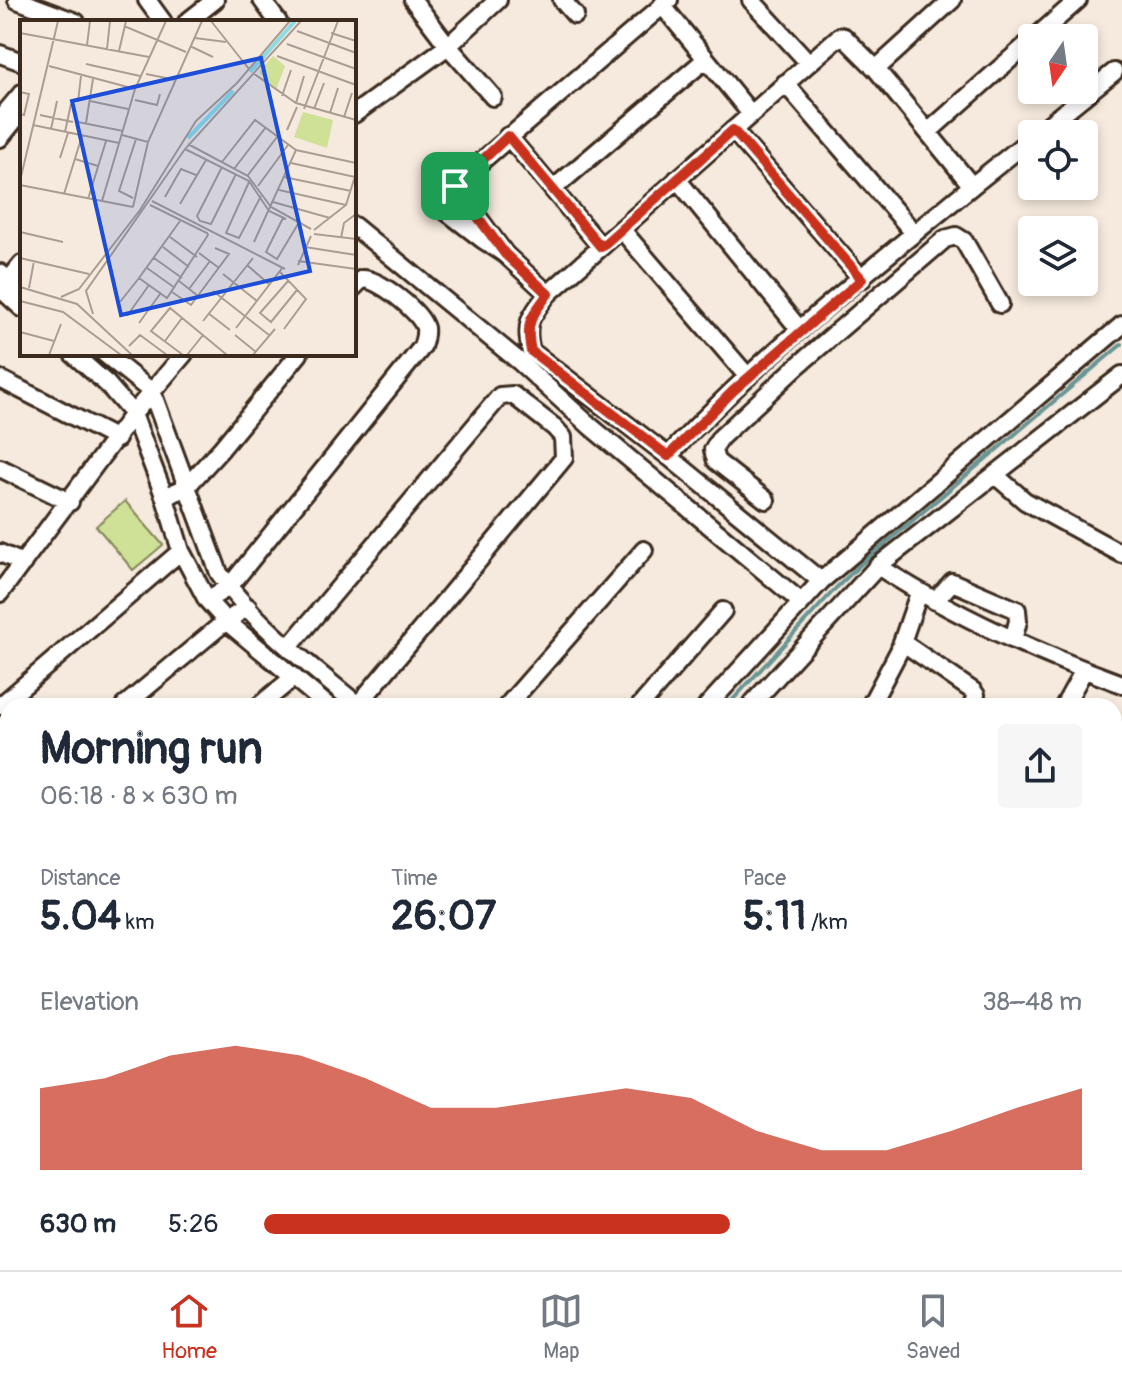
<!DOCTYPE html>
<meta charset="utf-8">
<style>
body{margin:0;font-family:Pangolin,sans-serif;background:#f6f6f7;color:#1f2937;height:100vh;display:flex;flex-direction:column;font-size:30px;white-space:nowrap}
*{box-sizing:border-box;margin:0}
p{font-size:26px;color:#747a83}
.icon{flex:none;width:44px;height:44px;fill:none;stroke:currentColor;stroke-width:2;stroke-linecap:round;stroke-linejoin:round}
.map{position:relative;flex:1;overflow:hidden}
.panel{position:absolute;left:0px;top:698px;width:1122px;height:572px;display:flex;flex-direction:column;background:#fff;border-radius:24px 24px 0 0;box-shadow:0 4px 12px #0003}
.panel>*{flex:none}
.needle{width:52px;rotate:193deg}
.buttons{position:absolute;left:1018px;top:24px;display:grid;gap:16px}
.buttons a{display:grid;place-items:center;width:80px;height:80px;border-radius:8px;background:#fff;box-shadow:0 4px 12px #0003;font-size:40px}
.pin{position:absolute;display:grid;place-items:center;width:68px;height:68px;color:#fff;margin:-34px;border-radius:16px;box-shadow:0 4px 12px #0006}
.round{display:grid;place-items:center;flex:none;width:84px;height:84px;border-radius:8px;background:#f6f6f7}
.summary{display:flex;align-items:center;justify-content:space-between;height:136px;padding:0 40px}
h1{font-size:44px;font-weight:800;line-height:60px}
.metrics{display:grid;grid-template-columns:repeat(3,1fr);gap:12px;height:136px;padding:8px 40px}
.metrics div{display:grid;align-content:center}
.metrics b{font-size:40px;font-weight:800}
.metrics small{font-size:22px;font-weight:400}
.metrics p{font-size:22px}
.chart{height:224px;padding:16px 40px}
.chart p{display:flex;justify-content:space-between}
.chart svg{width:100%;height:144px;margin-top:8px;fill:#c8321e;opacity:.7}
ul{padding:0 40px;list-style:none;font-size:26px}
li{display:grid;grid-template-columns:128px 96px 1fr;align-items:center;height:60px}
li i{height:20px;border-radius:10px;background:#c8321e}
.tabs{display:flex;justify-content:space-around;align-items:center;height:112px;border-top:2px solid #e0e1e3;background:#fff;font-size:22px;color:#747a83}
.tabs a{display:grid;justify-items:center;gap:4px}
.tabs .active{color:#c8321e}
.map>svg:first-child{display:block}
.green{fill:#cee196;stroke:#84865a;stroke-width:2}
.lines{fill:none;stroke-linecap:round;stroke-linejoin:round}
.stream{stroke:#6b9595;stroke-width:4}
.minor-casing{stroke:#3b2a1e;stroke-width:22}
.minor{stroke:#fff;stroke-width:16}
.route-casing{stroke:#fff;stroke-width:16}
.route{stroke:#c8321e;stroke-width:10}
.inset-river{fill:none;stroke:#8bdce4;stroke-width:4}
.inset-road{fill:none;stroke:#ab9d91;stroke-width:2}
.view{fill:#1d4ed8;fill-opacity:0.15;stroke:#1d4ed8;stroke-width:4}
.inset-edge{fill:none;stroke:#3b2a1e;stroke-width:4}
</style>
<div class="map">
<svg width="1122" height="1270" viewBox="0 0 1122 1270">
<rect width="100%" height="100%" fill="#f5eadd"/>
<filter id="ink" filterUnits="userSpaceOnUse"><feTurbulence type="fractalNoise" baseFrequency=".0125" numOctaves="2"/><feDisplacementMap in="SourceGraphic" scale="16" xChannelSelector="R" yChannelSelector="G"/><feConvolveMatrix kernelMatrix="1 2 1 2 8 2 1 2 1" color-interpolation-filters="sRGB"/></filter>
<g filter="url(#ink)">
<path class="green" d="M125 501 163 545 133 570 96 526Z
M0 1140 8 1152V1207L0 1212Z"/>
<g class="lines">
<path class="stream" d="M727 706 836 588 861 564 1122 344
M0 1259 8 1254"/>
<g class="minor-casing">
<path id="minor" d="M17 0 76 22
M147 0 163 22
M262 0 278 22
M413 0 448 46 493 97
M562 0 575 15
M751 0 809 63
M662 5 751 114
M187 22 215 0
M1035 38 1078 0
M0 54 22 62
M876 69 952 0
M785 83 914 233
M354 114 448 46 498 0
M0 119 22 93
M733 130 862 279
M928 132 1032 40
M1037 134 1114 72
M508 136 601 247
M0 138 22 111
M677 179 800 330
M455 186 505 254 548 294
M972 186 1032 138
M553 189 706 59
M354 226 520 362 590 426 801 602
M621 229 748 377
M505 254 482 239 434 202 669 0
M0 273 22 290
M9 280 22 264
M0 288 22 308
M73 354 107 384 133 414 165 498 181 551 207 600 226 621 328 706
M105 354 152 392 219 573C255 625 311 666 359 706
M0 379 117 439
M668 456C760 357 868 271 972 186L876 69 844 37 840 36 809 63 548 294C531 316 524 322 531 351L668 456 821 581
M0 468 70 502
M995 475 1025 501 1122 554
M165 498 188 485 221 449 299 354
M766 500 716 461 713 450 720 438 795 368 945 239 956 236 964 241 1000 304
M0 553 23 563
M878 566C954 616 1037 653 1122 684
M0 593 133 414 184 354
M207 600 229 587 422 347C424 341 426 335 425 328 421 312 378 278 362 279L354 287
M935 601 952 582 1017 610 1018 621 1013 640
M902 642 973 691 976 695 972 706
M289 647 500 396 513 395 554 427 563 437 564 458 358 705
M0 706 181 551
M124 706 226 621 248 607
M259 706 294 677
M507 706 644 550
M640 706 723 611
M707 706 821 581 1122 325
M750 706 878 566 1122 375
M870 706 899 651 919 593
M1064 706 1084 670
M1114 780 1122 766
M0 793 8 803
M1114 901 1122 905
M0 916 8 907
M0 1047 8 1040
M1114 1062 1122 1047
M0 1071 8 1082
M0 1097 8 1110
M1114 1145 1117 1146
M0 1236 8 1230
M98 1262 101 1270
M520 1262 538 1270
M760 1262 777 1270
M19 1270 30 1262
M496 1270 500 1262
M743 1270 749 1262
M1015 1270 1018 1262
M1088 1270 1091 1262"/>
</g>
<use href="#minor" class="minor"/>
</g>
</g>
<g class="lines" filter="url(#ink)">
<g class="route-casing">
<path id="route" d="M733 130 862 279 733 391 668 456 531 351C525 322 531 317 548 294L505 254 455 186 508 136 601 247Z"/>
</g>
<use href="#route" class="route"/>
</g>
<g transform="translate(20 20)">
<rect width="336" height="336" fill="#f5eadd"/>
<path d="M253 36 265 46 256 70 239 52ZM283 92 313 100 307 128 274 117Z" fill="#cee196"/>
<path class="inset-river" d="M230 52 275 1M168 118 213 71"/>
<path class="inset-road" d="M191 1 229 49M104 6 166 32M277 11 336 33M0 13 129 37M311 13 336 21M175 18 206 22M267 24 336 49M67 25 70 1M170 26 193 37M87 29 90 1M99 31 106 1M257 36 336 65M66 44 120 56M29 46 115 69M233 53 276 83 336 100M126 54 156 60M0 72 9 74 4 95 0 94M262 76 271 50M115 80 137 85 140 74M70 81 108 89M58 82 61 56M276 83 284 56M284 89 318 1M294 89 304 63M310 93 318 68M20 95 53 102M324 97 332 73M58 102 103 111M66 103 73 59M13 105 99 123M31 109 37 81M267 110 277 87M45 112 51 84M102 115 128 122M168 124 228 156 251 187 291 209M165 129 229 161 249 191 266 199M40 138 48 113M55 139 78 146M202 142 235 100 276 130 336 143M271 143 335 157M202 147 177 196 180 201 191 204 216 154M214 149 246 107M228 155 257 117M264 157 331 171M0 161 38 1M229 162 206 213 219 218 241 176M0 165 113 187M238 166 268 125M259 170 326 185M44 174 62 116M145 177 161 149 176 155M113 178 99 171 116 119M68 179 86 121M82 181 115 69 146 1M132 181 265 249M253 182 310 198M160 184 186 140M130 185 187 213 188 215 147 278 119 258 160 201M113 187 128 122 182 1M263 198 246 232 257 239 278 204M294 210 326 185 336 153M0 212 43 222M294 214 336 219M150 217 177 237M321 218 324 203 336 194M234 222 276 130M143 227 169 247M285 227 336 235M179 233 199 248M0 238 69 254M134 238 162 258M278 241 336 249M227 245 250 265M278 245 291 216M127 248 155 268M260 252 286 279 264 309M203 254 237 281M269 260 240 293 251 302 277 270M159 261 178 276M0 267 57 284 112 335M9 268 14 241M169 269 190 241M193 271 249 315M152 272 171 285 209 234 195 228M41 277 59 269 120 190 176 101 217 63 270 1M0 281 43 292 101 335M100 282 119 258M188 293 210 310M73 294 66 271 165 129 281 1M107 296 129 265M183 301 233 238M119 303 140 274M216 308 263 247M0 312 34 321M215 315 236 332M145 321 162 298M109 326 120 315 147 335M29 335 41 304M163 335 131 311 150 288 207 335M167 335 183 315M233 335 255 309"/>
<path class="view" d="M241 38 290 251 101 295 52 81Z"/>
<rect width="336" height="336" class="inset-edge"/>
</g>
</svg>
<div class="buttons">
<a><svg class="needle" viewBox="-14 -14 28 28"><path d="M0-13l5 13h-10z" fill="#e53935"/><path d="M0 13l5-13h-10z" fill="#747a83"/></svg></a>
<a><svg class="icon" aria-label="locate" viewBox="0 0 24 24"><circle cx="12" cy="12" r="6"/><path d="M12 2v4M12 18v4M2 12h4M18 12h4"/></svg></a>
<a><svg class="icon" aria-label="layers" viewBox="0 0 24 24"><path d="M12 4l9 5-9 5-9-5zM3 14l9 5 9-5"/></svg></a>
</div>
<div class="pin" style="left:455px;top:186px;background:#1e9e55"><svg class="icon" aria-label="arrive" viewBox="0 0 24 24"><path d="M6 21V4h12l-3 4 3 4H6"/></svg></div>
<section class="panel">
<div class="summary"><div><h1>Morning run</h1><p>06:18 · 8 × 630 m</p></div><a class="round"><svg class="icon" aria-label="share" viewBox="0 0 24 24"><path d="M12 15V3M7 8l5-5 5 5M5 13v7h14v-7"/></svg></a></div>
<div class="metrics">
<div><p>Distance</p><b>5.04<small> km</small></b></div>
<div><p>Time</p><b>26:07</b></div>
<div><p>Pace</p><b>5:11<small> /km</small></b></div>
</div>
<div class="chart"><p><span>Elevation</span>38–48 m</p>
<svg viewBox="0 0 160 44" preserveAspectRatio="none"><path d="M0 44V19L10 16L20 9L30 6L40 9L50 16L60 25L70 25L80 22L90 19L100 22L110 32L120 38L130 38L140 32L150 25L160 19V44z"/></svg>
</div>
<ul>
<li><b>630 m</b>5:26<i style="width:57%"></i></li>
</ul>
</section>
</div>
<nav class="tabs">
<a class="active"><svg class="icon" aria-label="home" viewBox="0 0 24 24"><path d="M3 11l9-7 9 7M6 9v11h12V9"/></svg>Home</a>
<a><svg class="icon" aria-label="map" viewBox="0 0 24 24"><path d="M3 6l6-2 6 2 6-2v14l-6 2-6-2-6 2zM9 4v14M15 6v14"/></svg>Map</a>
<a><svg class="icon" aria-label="saved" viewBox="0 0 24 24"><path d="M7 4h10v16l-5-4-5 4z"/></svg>Saved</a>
</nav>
